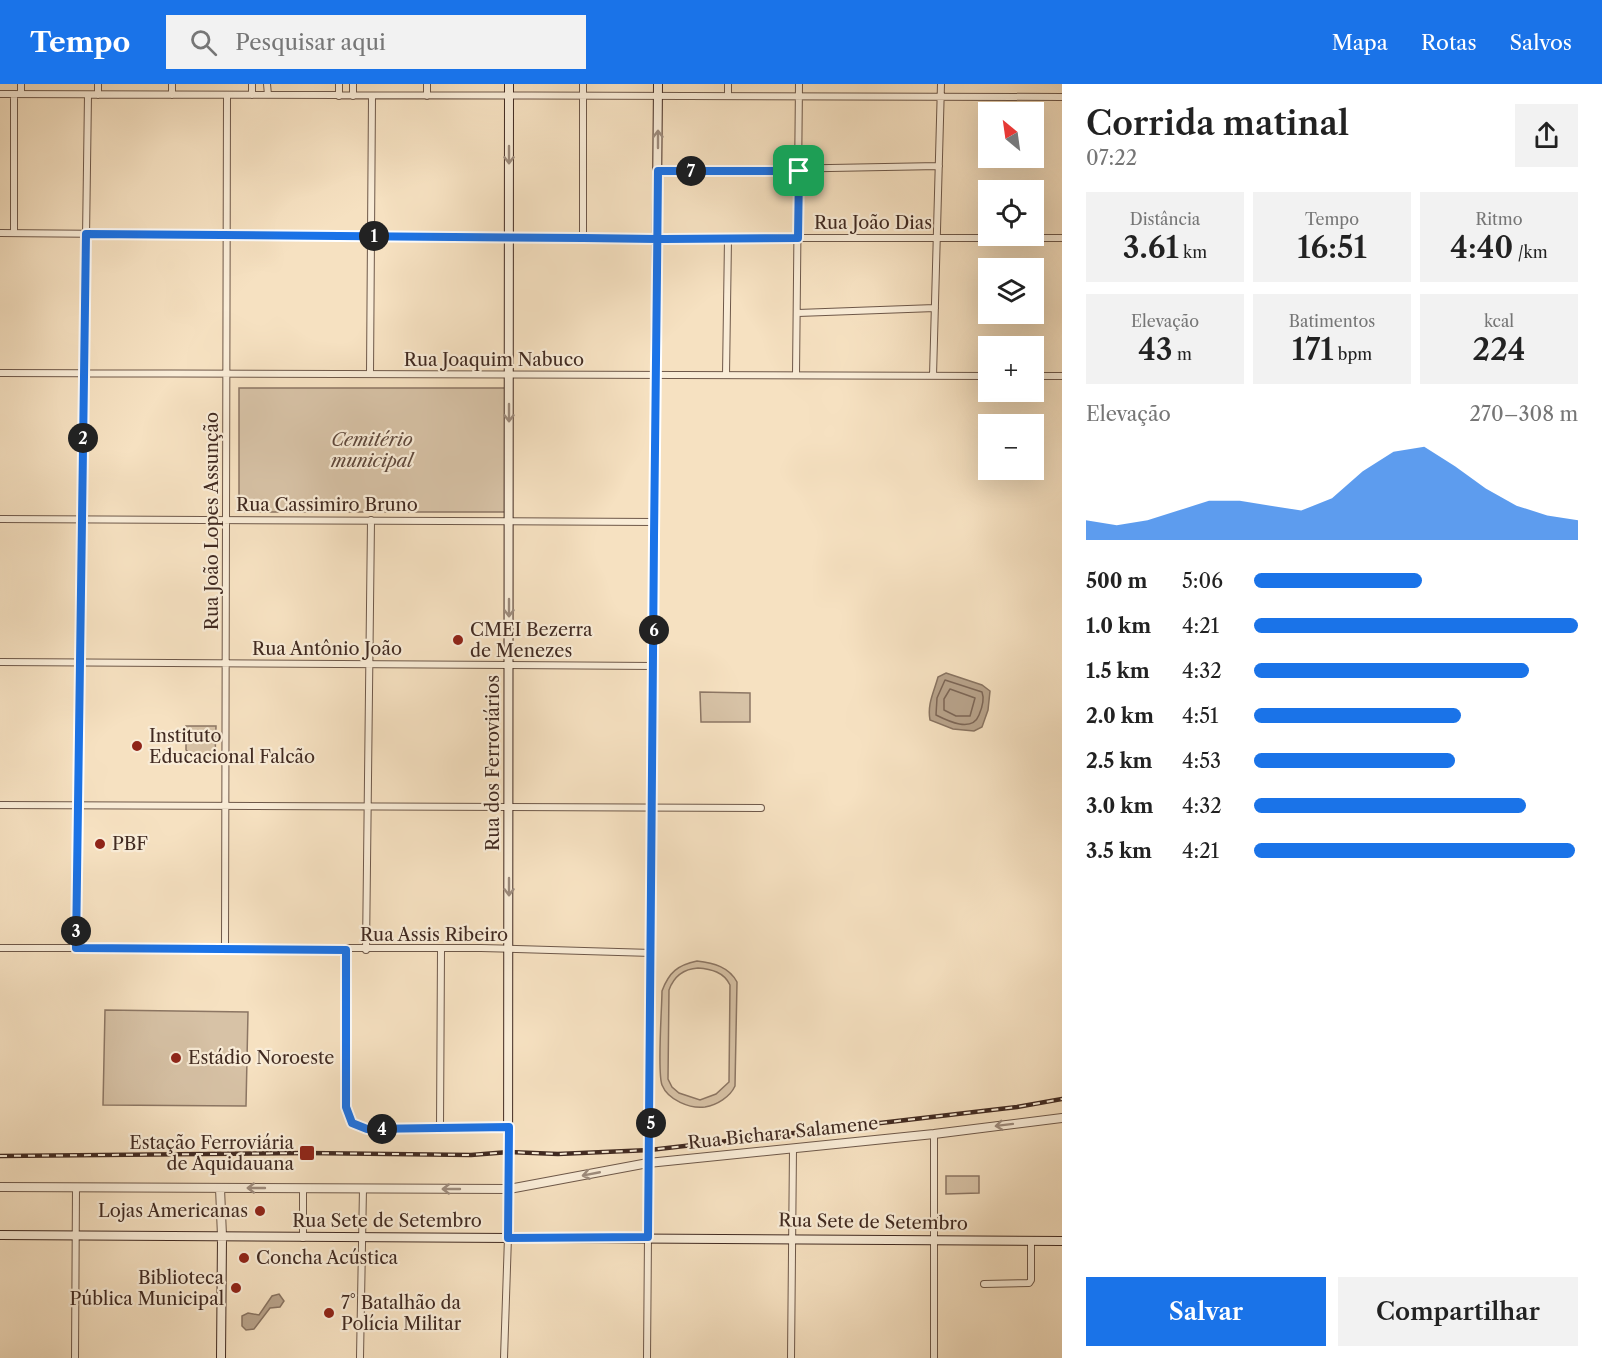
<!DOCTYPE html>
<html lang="pt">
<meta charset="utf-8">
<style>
body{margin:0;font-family:"Libre Caslon Text",serif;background:#f2f2f2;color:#222;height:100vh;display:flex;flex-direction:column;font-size:22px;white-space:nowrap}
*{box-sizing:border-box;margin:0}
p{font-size:20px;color:#767676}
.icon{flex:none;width:33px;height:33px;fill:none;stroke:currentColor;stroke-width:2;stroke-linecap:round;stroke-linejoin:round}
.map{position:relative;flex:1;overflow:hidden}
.sheet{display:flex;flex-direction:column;background:#fff;width:540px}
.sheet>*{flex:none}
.needle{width:39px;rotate:331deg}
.fabs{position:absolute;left:978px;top:18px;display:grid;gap:12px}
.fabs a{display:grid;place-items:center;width:66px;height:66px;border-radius:0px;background:#fff;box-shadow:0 6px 24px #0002;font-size:30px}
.pin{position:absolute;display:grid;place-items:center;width:51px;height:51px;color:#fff;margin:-26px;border-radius:12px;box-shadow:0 3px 9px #0006}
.km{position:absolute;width:30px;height:30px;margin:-15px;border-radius:50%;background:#222;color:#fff;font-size:16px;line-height:30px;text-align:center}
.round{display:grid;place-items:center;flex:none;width:63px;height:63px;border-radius:0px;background:#f2f2f2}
.summary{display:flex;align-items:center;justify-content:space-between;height:102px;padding:0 24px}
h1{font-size:33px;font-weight:600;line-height:45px}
.stats{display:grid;grid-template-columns:repeat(3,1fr);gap:9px;height:102px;padding:6px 24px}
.stats div{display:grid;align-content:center;border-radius:0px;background:#f2f2f2;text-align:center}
.stats b{font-size:30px;font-weight:600}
.stats small{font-size:16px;font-weight:400}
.stats p{font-size:16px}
.chart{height:168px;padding:12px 24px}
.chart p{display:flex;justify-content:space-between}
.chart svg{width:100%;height:108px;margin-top:6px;fill:#1a73e8;opacity:.7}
.cta{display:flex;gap:12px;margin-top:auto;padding:12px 24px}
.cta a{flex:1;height:69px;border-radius:0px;background:#1a73e8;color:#fff;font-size:24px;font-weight:600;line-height:69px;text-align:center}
.cta a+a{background:#f2f2f2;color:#222}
ul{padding:0 24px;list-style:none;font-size:20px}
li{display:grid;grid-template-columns:96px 72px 1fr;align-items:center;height:45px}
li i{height:15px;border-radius:8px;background:#1a73e8}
header{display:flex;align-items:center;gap:36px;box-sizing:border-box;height:84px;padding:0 30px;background:#1a73e8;color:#fff}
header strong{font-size:28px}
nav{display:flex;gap:33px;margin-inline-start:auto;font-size:21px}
.search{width:420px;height:54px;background:#f2f2f2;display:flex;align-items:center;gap:15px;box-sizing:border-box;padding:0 21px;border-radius:0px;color:#767676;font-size:22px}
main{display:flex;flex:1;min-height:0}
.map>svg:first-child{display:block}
.green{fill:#d7c2a6;stroke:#8c7664;stroke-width:1.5;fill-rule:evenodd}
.water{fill:#b8a38b;stroke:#887361;stroke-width:1.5}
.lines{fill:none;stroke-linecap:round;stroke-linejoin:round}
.shore{stroke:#7c6656;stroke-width:1.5}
.minor-casing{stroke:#6e5849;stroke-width:8}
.tertiary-casing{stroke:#6e5849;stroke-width:10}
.secondary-casing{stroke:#412a21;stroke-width:10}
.minor{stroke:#f9ecd7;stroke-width:6}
.tertiary{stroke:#f9ecd7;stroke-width:8}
.secondary{stroke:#f9ecd7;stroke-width:8}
.rail-casing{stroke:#412a21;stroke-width:4.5}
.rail{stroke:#f9ecd7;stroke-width:2;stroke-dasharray:7;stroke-linecap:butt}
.oneway{stroke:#9d8b7c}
.route-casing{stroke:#fff;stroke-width:12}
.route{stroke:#1a73e8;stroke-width:8}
.poi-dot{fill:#8f2418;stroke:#f9ecd7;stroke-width:2}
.labels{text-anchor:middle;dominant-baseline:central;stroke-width:4.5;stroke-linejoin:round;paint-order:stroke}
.street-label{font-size:18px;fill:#412a21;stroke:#f9ecd7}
.park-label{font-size:18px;font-style:italic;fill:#5f483c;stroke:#f9ecd7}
.poi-label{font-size:18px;fill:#412a21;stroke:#f9ecd7;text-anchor:start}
</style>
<header>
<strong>Tempo</strong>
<div class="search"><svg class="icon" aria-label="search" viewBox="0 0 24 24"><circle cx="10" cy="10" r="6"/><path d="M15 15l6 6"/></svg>Pesquisar aqui</div>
<nav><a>Mapa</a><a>Rotas</a><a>Salvos</a></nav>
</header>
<main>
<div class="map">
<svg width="1062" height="1274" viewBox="0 0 1062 1274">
<rect width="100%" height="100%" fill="#f6e1c1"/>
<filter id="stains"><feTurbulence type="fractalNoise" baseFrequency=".00333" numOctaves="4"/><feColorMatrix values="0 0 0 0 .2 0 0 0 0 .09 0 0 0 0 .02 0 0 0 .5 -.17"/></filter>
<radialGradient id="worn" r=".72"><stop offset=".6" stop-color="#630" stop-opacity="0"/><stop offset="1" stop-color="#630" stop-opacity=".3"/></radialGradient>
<path class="green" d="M239 304H505V428H239Z
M700 608 750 609V638H701Z
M186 642H216L215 674 194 673 186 666Z
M697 877C714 879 729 883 737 898L735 1002C730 1013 717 1021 705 1023 690 1025 668 1016 662 1001 657 988 662 924 662 907 669 888 678 881 697 877ZM698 884C711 885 724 888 730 901L729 998 716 1010 700 1016 679 1009 672 1003 668 995 669 906C674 892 683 885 698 884Z
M105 926 248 928 246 1022 103 1021Z
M946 1092H979V1109L946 1110Z"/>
<path class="water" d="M946 589 982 601 990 607 988 626 982 643 974 647 953 645 930 636C927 620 934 608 938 593Z
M279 1210 284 1217 280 1223 270 1224 254 1245 246 1246 242 1242V1232L248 1229 259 1231 272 1212Z"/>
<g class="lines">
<path class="shore" d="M945 596 982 608C985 616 982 624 979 631 972 649 948 637 936 631L937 614Z
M950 605 975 614 970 632H956L944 626V615Z"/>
<g class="minor-casing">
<path id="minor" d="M21 0V10
M252 0V11
M267 0 268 11
M728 0V11
M0 10C354 12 708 11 1062 13
M98 11V0
M172 11V0
M339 12V0
M353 12V0
M427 12V0
M658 87 939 82
M0 149 583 154H1062
M14 149V10
M583 154V0
M798 229 935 224
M0 289 988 292
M370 290 372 12
M726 291 728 155
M796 291 799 0
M933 292 941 0
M1034 292H1062
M0 435 655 438
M0 578 654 582
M0 721 761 724
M225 863 227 11
M0 864H481L652 869
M76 864 88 11
M346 866V1023L352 1039 367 1045 509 1043
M366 866 371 436
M440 1044 441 865
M303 1154V1104
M984 1200 1029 1199 1031 1196V1156
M75 1274 76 1103
M360 1274 363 1104
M504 1274 508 1153
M647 1274 648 1153
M791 1274 793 1064
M934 1274V1050"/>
</g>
<g class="tertiary-casing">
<path id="tertiary" d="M0 1103 509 1105 648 1079 934 1050 1062 1034
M220 1104 222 1152"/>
</g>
<g class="secondary-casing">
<path id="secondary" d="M0 1151 1062 1157
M508 1153 509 0
M648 1153 658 0
M221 1274 222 1152"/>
</g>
<use href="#minor" class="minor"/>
<use href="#tertiary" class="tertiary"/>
<use href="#secondary" class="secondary"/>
<g class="rail-casing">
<path id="rail" d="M0 1072 307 1069 471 1071 509 1068 558 1070 650 1066 1017 1023 1062 1015"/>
</g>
<use href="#rail" class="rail"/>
</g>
<defs><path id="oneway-shaft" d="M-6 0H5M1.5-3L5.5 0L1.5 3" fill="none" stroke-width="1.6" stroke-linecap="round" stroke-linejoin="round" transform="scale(1.5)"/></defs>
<g class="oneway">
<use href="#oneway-shaft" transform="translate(658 55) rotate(-90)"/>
<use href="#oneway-shaft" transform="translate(509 71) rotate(90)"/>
<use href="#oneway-shaft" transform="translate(509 329) rotate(90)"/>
<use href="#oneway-shaft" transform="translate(509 524) rotate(90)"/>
<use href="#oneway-shaft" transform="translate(509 803) rotate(90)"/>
<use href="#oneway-shaft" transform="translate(1004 1041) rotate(173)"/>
<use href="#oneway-shaft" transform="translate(591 1090) rotate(169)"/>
<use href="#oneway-shaft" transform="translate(256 1104) rotate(-180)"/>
<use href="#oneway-shaft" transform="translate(451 1105) rotate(-180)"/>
</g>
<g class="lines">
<g class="route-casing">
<path id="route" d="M799 87 798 154 664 155H657L583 154 86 150 76 864 346 866V1023L352 1039 367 1045 509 1043 508 1154 648 1153 654 453 657 188 658 87H799"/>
</g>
<use href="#route" class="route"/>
</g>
<g class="poi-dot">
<circle cx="458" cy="556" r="6"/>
<circle cx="137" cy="662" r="6"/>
<circle cx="100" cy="760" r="6"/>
<circle cx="176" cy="974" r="6"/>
<rect x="299" y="1061" width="16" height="16" rx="3"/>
<circle cx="260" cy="1127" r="6"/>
<circle cx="244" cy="1174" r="6"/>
<circle cx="236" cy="1204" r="6"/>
<circle cx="329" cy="1229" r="6"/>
</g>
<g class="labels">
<g class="street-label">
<text x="873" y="139">Rua João Dias</text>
<text x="494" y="276">Rua Joaquim Nabuco</text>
<text x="327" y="421">Rua Cassimiro Bruno</text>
<text transform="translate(212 437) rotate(-90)">Rua João Lopes Assunção</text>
<text x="327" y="565">Rua Antônio João</text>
<text transform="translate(493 679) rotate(-90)">Rua dos Ferroviários</text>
<text x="434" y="851">Rua Assis Ribeiro</text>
<text transform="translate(783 1049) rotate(-6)">Rua Bichara Salamene</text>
<text x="387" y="1137">Rua Sete de Setembro</text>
<text transform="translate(873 1138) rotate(1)">Rua Sete de Setembro</text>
</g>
<g class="park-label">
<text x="372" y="356">Cemitério<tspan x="372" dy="21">municipal</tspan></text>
</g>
<g class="poi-label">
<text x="470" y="546">CMEI Bezerra<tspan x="470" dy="21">de Menezes</tspan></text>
<text x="149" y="652">Instituto<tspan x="149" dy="21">Educacional Falcão</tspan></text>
<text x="112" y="760">PBF</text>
<text x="188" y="974">Estádio Noroeste</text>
<text x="294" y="1059" text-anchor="end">Estação Ferroviária<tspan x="294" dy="21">de Aquidauana</tspan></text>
<text x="248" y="1127" text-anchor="end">Lojas Americanas</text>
<text x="256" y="1174">Concha Acústica</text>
<text x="224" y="1194" text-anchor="end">Biblioteca<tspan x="224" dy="21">Pública Municipal</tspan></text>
<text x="341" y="1219">7° Batalhão da<tspan x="341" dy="21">Polícia Militar</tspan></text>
</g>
</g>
<rect width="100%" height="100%" filter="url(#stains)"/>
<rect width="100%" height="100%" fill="url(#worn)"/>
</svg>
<div class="fabs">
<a><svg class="needle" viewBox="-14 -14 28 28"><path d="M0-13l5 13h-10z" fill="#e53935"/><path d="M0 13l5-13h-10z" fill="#767676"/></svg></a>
<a><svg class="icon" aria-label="locate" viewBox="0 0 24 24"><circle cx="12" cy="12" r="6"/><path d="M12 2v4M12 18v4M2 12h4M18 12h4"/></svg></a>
<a><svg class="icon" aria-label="layers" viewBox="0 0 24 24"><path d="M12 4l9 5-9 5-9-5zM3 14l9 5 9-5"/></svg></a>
<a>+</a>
<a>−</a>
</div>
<div class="pin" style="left:799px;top:87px;background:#1e9e55"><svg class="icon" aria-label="arrive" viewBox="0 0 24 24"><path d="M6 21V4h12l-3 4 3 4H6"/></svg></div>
<b class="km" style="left:374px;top:152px">1</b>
<b class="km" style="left:83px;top:354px">2</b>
<b class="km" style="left:76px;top:847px">3</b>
<b class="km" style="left:382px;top:1045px">4</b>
<b class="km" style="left:651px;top:1039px">5</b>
<b class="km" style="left:654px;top:546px">6</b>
<b class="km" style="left:691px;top:87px">7</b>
</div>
<section class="sheet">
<div class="summary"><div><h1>Corrida matinal</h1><p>07:22</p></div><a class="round"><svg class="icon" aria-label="share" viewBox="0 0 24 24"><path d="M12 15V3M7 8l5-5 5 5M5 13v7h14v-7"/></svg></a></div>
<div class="stats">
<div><p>Distância</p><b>3.61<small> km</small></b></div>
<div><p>Tempo</p><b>16:51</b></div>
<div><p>Ritmo</p><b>4:40<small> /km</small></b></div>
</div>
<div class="stats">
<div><p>Elevação</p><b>43<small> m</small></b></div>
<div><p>Batimentos</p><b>171<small> bpm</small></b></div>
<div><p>kcal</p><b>224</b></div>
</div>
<div class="chart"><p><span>Elevação</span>270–308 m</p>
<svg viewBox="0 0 160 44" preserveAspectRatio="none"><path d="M0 44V36L10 38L20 36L30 32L40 28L50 28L60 30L70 32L80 27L90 16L100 8L110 6L120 14L130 23L140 30L150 34L160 36V44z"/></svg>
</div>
<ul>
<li><b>500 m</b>5:06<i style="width:52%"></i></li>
<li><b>1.0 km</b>4:21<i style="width:100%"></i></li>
<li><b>1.5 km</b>4:32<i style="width:85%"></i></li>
<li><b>2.0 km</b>4:51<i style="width:64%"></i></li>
<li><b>2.5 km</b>4:53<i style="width:62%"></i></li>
<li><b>3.0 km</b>4:32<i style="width:84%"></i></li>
<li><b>3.5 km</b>4:21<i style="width:99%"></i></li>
</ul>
<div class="cta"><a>Salvar</a><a>Compartilhar</a></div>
</section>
</main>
